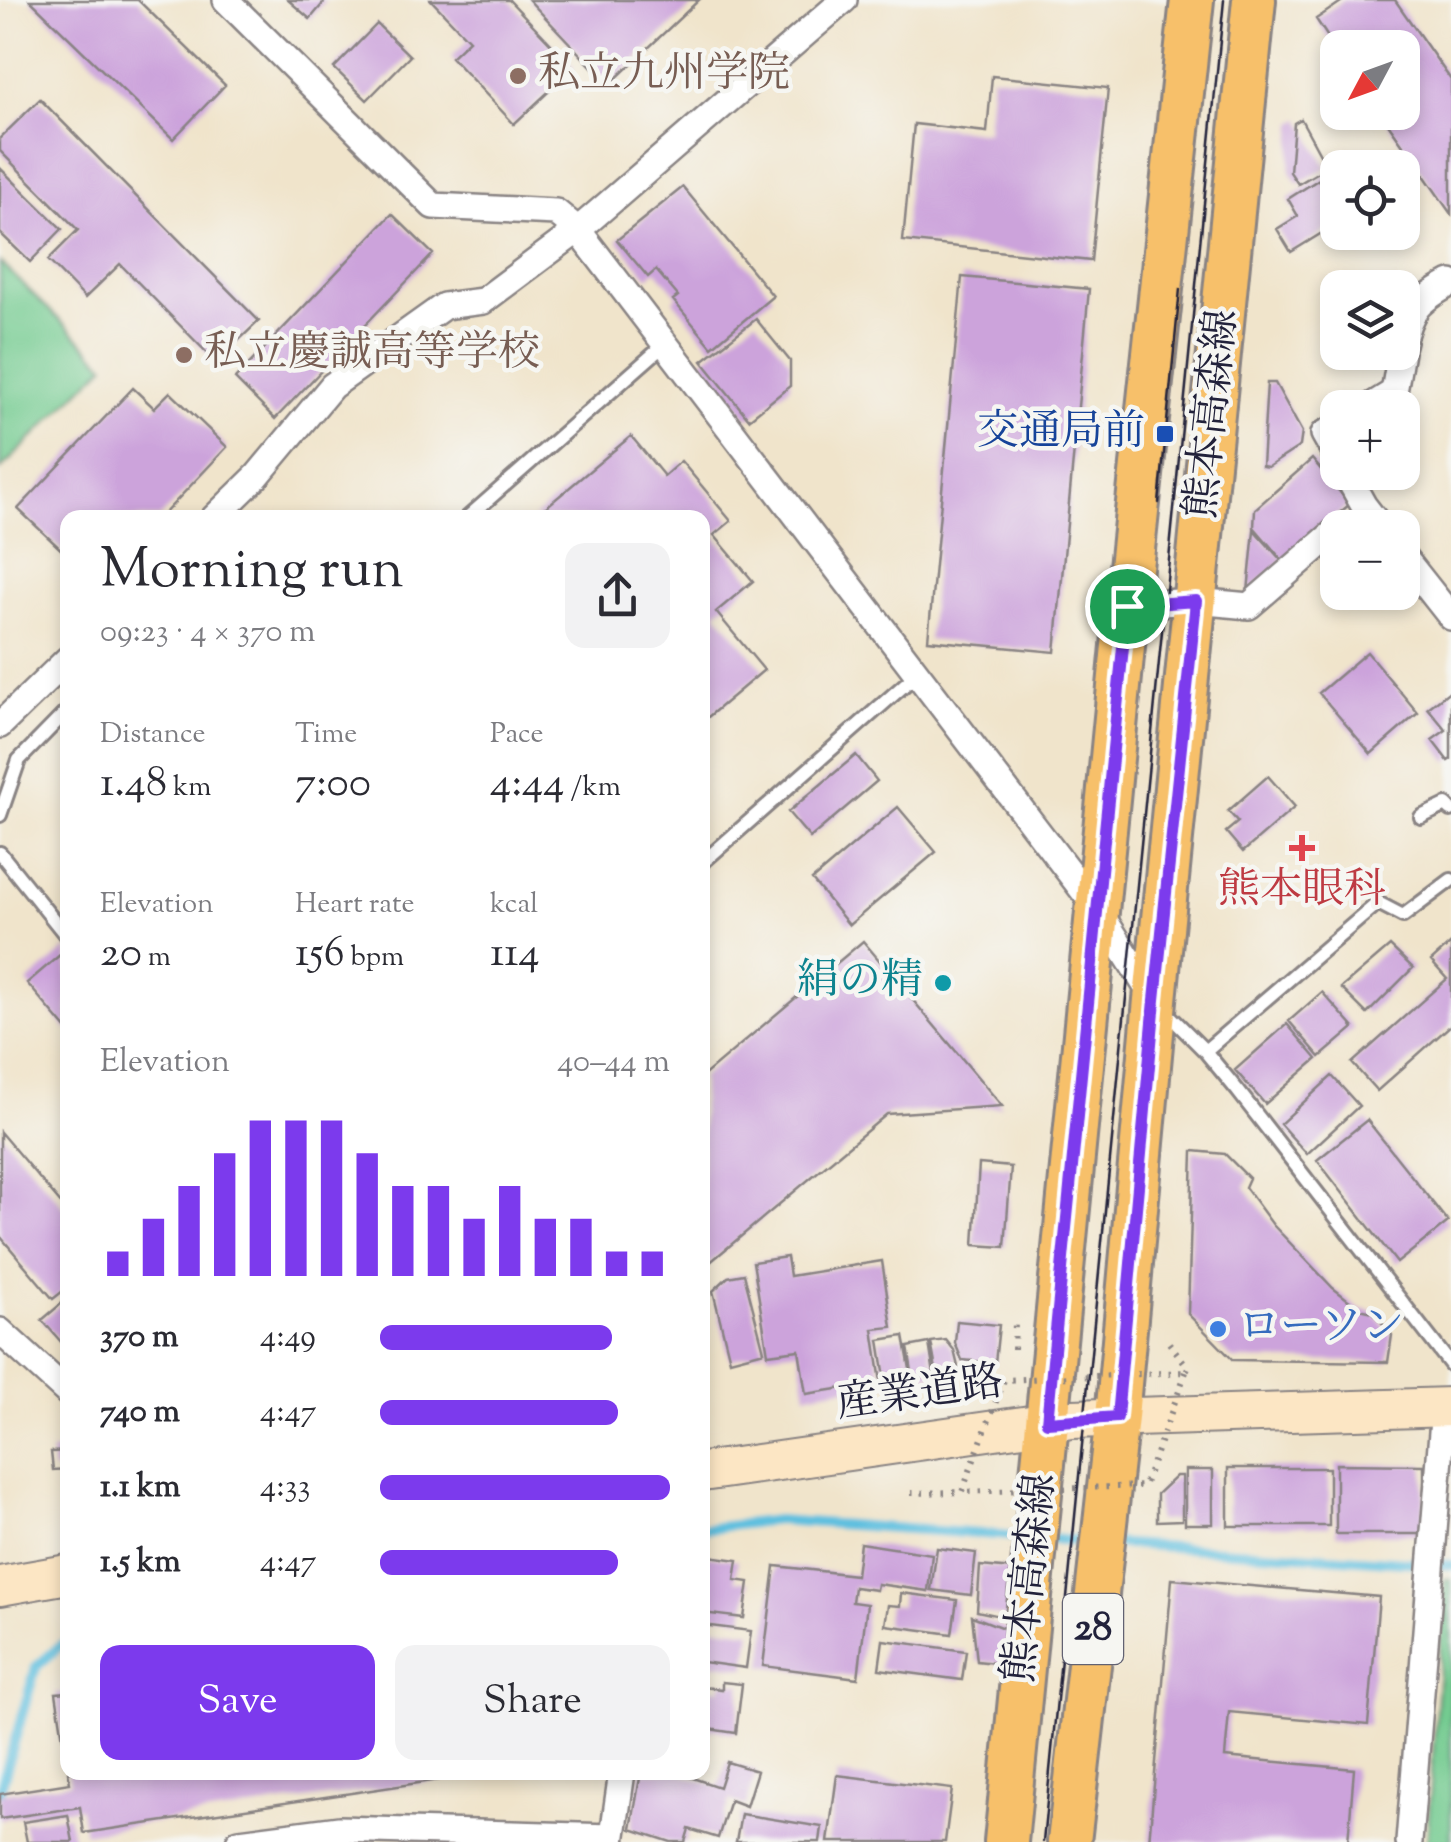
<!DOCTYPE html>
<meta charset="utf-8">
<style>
body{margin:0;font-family:"Sorts Mill Goudy","Noto Serif JP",serif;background:#f2f2f3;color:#2b2b33;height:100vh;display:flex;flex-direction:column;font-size:38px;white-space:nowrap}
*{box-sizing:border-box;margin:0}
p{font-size:32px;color:#7c7c81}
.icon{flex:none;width:55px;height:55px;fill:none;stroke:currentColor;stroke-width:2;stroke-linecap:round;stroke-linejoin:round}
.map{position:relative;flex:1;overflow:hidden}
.side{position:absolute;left:60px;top:510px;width:650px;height:1270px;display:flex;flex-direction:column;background:#fff;border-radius:20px;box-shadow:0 5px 15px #0003}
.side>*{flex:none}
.needle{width:65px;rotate:229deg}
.fabs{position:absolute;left:1320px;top:30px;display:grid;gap:20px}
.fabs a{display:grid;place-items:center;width:100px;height:100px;border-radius:20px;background:#fff;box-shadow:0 5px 15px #0003;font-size:50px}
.pin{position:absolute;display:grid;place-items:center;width:85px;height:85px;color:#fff;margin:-42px;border:5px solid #fff;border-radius:50%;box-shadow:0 2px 10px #0007}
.round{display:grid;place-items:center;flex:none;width:105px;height:105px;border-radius:20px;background:#f2f2f3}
.headline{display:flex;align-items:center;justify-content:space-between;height:170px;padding:0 40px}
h1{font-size:55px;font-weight:600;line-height:75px}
.figures{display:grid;grid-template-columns:repeat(3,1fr);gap:15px;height:170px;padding:10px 40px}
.figures div{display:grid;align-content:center}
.figures b{font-size:42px;font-weight:600}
.figures small{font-size:28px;font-weight:400}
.figures p{font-size:28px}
.chart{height:280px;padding:20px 40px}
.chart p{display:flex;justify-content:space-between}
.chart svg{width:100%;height:180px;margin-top:10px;stroke:#7c3aed;stroke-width:6}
.primary-button{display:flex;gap:20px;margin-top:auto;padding:20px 40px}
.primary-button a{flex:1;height:115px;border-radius:20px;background:#7c3aed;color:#fff;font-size:40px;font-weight:600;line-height:115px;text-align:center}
.primary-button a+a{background:#f2f2f3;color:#2b2b33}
ul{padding:0 40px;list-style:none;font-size:32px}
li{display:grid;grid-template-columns:160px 120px 1fr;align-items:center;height:75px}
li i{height:25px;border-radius:12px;background:#7c3aed}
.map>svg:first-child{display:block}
.green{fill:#73cb90;stroke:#4a7666;stroke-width:2.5}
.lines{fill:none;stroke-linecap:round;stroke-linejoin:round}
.stream{stroke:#61c0df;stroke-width:10}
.building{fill:#cca3db}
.lane-casing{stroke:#898383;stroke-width:18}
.street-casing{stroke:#898383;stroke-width:30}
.secondary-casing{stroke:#898383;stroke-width:42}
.primary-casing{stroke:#898383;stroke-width:48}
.path{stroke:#898383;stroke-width:6;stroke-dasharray:2.5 8;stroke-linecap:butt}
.lane{stroke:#fff;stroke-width:12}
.street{stroke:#fff;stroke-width:25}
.secondary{stroke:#fce6c4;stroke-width:38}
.primary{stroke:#f7c06b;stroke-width:42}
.tram{stroke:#22223b;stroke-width:2.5}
.path-bridge{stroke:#898383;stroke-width:6;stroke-dasharray:2.5 8;stroke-linecap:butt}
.route-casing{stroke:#fff;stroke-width:20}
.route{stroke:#7c3aed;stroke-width:12}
.education-dot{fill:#8d6e63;stroke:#f6f6f2;stroke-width:4}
.transit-dot{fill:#1a4fb4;stroke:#f6f6f2;stroke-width:4}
.health-dot{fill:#e0444e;stroke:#f6f6f2;stroke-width:4}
.culture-dot{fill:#0f9aa8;stroke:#f6f6f2;stroke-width:4}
.shop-dot{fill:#3f7fe0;stroke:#f6f6f2;stroke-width:4}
.labels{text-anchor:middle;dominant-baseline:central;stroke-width:9;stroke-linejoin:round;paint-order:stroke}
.shield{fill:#f6f6f2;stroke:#626272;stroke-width:2.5}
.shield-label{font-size:40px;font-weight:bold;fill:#22223b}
.education-label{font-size:42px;fill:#785e54;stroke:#f6f6f2;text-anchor:start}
.street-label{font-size:42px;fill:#22223b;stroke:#f6f6f2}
.transit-label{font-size:42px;fill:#164399;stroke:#f6f6f2;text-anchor:end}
.health-label{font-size:42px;fill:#be3a42;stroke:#f6f6f2}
.culture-label{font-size:42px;fill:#0d838f;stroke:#f6f6f2;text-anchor:end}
.shop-label{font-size:42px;fill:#366cbe;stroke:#f6f6f2;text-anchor:start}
</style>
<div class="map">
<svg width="1451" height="1842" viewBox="0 0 1451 1842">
<rect width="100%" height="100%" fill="#f6f6f2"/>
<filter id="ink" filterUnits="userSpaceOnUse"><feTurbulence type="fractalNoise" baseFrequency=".01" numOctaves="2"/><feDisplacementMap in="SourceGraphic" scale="20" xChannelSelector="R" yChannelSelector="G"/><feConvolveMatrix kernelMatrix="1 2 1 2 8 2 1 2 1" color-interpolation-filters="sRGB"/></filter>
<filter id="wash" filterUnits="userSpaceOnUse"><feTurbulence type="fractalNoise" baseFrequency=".0048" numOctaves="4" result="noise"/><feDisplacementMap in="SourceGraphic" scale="40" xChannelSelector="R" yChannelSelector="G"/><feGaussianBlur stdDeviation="2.25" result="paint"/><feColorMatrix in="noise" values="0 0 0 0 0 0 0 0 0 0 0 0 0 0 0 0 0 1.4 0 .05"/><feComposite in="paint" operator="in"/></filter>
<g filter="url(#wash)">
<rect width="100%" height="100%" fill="#f0e4cb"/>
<path class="green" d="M0 262 106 365 0 470Z
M1445 1579H1451V1842H1427Z"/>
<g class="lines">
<path class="stream" d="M702 1529 777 1520 1025 1537
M1047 1539 1095 1542
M1112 1543 1451 1565
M0 1791 36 1667 61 1645 68 1644"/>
</g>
<g id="blocks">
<path class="building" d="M30 0H138L225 85 173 139Z
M288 0H326L310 19Z
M431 0H509L574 68 514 124 451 57 469 40Z
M529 0H699L609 85Z
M1344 0H1395L1451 80V214L1380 112H1402V48H1335L1316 19Z
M377 24 410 56 367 100 334 68Z
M992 76 1108 88 1091 261 903 241 914 124 987 132Z
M40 99 259 321 216 362 120 264 85 298 48 260 78 230 0 151V138Z
M1301 119 1327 167 1298 184 1290 172 1294 123Z
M0 168 62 229 30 262 0 233Z
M1327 174 1338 191V223L1291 252 1277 229 1298 216 1288 199Z
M683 187 773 296 712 347 673 300 678 296 656 270 648 277 617 240Z
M392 214 433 254 275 419 235 379Z
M962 277 1089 289 1055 652 928 640Z
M756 319 790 361V386L749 419 702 361Z
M1267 383H1275L1302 432 1300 446 1268 467 1262 466Z
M133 388 154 408 170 392 227 447 160 518H68V556L18 509Z
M631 436 664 476 681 461 731 521 714 535 753 581 716 612 764 670 702 722V518H533Z
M1312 459 1350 504 1283 561 1254 527 1255 509Z
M1254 530 1282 561 1248 592Z
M1367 652 1418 713 1371 754 1319 693Z
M1451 690V759L1448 761 1432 740 1446 730 1428 708Z
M856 755 877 781 810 838 788 812Z
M1268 776 1295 807 1243 852 1226 832 1238 822 1228 811Z
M898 807 936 852 849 925 812 880Z
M863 941 1002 1106 887 1114 702 1269V1077Z
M1451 943V1025L1377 1091 1352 1063 1447 979 1431 961Z
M1390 946 1413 968 1367 1014 1341 988Z
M68 948V1031L27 983Z
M1322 992 1354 1028 1320 1057 1289 1021Z
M1287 1024 1317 1059 1265 1104 1235 1070Z
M1332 1076 1359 1106 1307 1154 1280 1124Z
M1367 1120 1448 1222 1397 1263 1317 1160Z
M0 1132 68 1212V1287L53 1299 0 1236Z
M1193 1151 1225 1154 1249 1178 1245 1187 1273 1225 1333 1288 1360 1309 1373 1312 1392 1335 1388 1362 1233 1360 1188 1314Z
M979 1164 1011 1167 1005 1247 974 1245Z
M787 1257 790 1276 882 1261 892 1327 873 1329 881 1382 806 1394 799 1350 768 1354 753 1262Z
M744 1274 764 1351 730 1360 713 1291 728 1277Z
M68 1298V1350L42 1320Z
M957 1321 999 1325 995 1363 962 1360 955 1343Z
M904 1336 912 1380 886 1384 879 1340Z
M946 1340 954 1350 959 1371 937 1375 931 1342Z
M929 1343 934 1374 913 1378 908 1347Z
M68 1451V1469L53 1470 51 1452Z
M1336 1464 1424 1465V1534H1336Z
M1228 1468H1329V1526H1228Z
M1185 1470H1213V1524H1185Z
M1176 1476H1182V1520L1157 1521V1494Z
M860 1543 932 1554 928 1591 877 1584 876 1590 854 1587 852 1602 867 1604 858 1678 763 1666 775 1566 856 1575Z
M937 1548 976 1553 971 1595 931 1590Z
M702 1555 738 1560 735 1580 749 1582 744 1618 702 1613Z
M980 1566 1013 1569 1009 1618 977 1611Z
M1172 1579 1379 1597 1368 1725 1229 1712 1225 1757 1354 1769 1348 1842H1149Z
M901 1593 957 1600 952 1634 885 1625 888 1605 900 1606Z
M972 1616 1019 1634 1013 1665 977 1661Z
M702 1625 751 1631 746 1668 702 1662Z
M883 1640 966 1651 962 1680 879 1669Z
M722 1682 742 1684 736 1733 702 1728V1687L722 1689Z
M68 1692V1752H65L56 1693Z
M727 1762 757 1771 746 1806 730 1800 718 1838 689 1829 685 1842H671L631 1829 641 1772H675L719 1787Z
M68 1772H472V1775L84 1833 80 1807 0 1819V1794L70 1783Z
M837 1775 952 1789 945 1842H828Z
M741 1814 822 1827 820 1842H736Z
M68 1815 73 1842H27L23 1822Z"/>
</g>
</g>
<g filter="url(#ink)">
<use href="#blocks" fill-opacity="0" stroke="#898383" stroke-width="2.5"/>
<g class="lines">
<g class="lane-casing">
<path id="lane" d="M467 518 664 345
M0 815 19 760 68 710
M1421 817 1446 805 1451 810
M0 853 68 938
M702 863 918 673
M1164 1010 1205 1051 1238 1091 1451 1365
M1205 1051 1378 903 1403 916 1451 880"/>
</g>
<g class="street-casing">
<path id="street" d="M226 0 433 206 556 212 578 230 1098 910 1155 1000
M1402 345C1409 309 1420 300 1451 283
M1368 408 1394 392 1401 352
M1338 426 1324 434 1338 459
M1345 472 1364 506 1381 528
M214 518 257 476 332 386 444 306 483 301 578 230 844 0
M1402 555 1451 617
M1127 605 1196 601 1249 606 1338 529
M0 725 68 659
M0 1331 68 1393
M239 1842 339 1829 612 1837
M612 1842 622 1772
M1409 1842 1444 1407"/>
</g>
<g class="secondary-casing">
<path id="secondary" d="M702 1472 1072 1419 1451 1407
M0 1586 68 1574"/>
</g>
<g class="primary-casing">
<path id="primary" d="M1006 1842 1127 605 1192 0
M1069 1842 1117 1417 1155 1000 1254 0"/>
</g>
<path class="path" d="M1169 1343 1188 1367 1186 1372
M1014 1349 1015 1323
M911 1493 962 1492"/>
<use href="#lane" class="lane"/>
<use href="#street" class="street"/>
<use href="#secondary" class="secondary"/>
<use href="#primary" class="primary"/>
<path class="tram" d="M1159 503 1180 289
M1043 1842 1224 0"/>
<path class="path-bridge" d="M1186 1372 1144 1486 962 1492 1004 1380Z"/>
</g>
</g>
<g class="lines" filter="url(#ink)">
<g class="route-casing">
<path id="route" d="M1196 601 1155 1000 1117 1417 1047 1422 1127 606Z"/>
</g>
<use href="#route" class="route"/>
</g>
<g class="education-dot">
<circle cx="518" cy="76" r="10"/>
<circle cx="184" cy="355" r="10"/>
</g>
<rect class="transit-dot" x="1155" y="424" width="20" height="20" rx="5"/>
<path class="health-dot" d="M1297 833h10v10h10v10h-10v10h-10v-10h-10v-10h10z"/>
<circle class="culture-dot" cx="943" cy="983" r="10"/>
<circle class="shop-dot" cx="1218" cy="1329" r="10"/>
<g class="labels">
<rect class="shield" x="1063" y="1594" width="60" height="70" rx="8"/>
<g class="shield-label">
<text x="1093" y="1629">28</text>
</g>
<g class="education-label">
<text x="538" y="76">私立九州学院</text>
<text x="204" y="355">私立慶誠高等学校</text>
</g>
<g class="street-label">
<text transform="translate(1214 414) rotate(-84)">熊本高森線</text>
<text transform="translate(920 1395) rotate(-8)">産業道路</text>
<text transform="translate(1032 1578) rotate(-84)">熊本高森線</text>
</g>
<g class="transit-label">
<text x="1145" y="434">交通局前</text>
</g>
<g class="health-label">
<text x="1302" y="892">熊本眼科</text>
</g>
<g class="culture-label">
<text x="923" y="983">絹の精</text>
</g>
<g class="shop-label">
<text x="1238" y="1329">ローソン</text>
</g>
</g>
</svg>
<div class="fabs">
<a><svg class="needle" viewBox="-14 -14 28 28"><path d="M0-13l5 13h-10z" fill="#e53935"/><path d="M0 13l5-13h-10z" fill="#7c7c81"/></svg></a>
<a><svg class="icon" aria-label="locate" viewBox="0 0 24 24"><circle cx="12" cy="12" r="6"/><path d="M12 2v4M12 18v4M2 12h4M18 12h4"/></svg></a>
<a><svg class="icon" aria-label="layers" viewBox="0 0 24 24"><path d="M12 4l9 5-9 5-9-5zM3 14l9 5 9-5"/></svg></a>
<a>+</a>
<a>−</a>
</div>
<div class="pin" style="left:1127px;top:606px;background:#1e9e55"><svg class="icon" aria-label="arrive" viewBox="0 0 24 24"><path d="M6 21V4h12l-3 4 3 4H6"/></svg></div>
<section class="side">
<div class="headline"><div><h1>Morning run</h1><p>09:23 · 4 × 370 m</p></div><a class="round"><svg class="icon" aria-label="share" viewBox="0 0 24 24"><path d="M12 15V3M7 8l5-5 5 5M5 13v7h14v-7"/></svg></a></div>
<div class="figures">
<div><p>Distance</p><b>1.48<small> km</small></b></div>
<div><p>Time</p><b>7:00</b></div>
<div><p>Pace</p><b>4:44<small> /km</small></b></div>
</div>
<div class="figures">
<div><p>Elevation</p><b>20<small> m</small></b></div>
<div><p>Heart rate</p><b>156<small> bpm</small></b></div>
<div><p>kcal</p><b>114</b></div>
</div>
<div class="chart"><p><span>Elevation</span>40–44 m</p>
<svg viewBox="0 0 160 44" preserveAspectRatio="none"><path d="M5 44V38M15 44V30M25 44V22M35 44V14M45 44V6M55 44V6M65 44V6M75 44V14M85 44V22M95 44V22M105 44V30M115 44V22M125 44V30M135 44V30M145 44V38M155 44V38"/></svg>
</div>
<ul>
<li><b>370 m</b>4:49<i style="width:80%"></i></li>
<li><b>740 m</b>4:47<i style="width:82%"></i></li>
<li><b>1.1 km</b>4:33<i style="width:100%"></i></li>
<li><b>1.5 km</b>4:47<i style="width:82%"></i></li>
</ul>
<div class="primary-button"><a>Save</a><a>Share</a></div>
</section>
</div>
